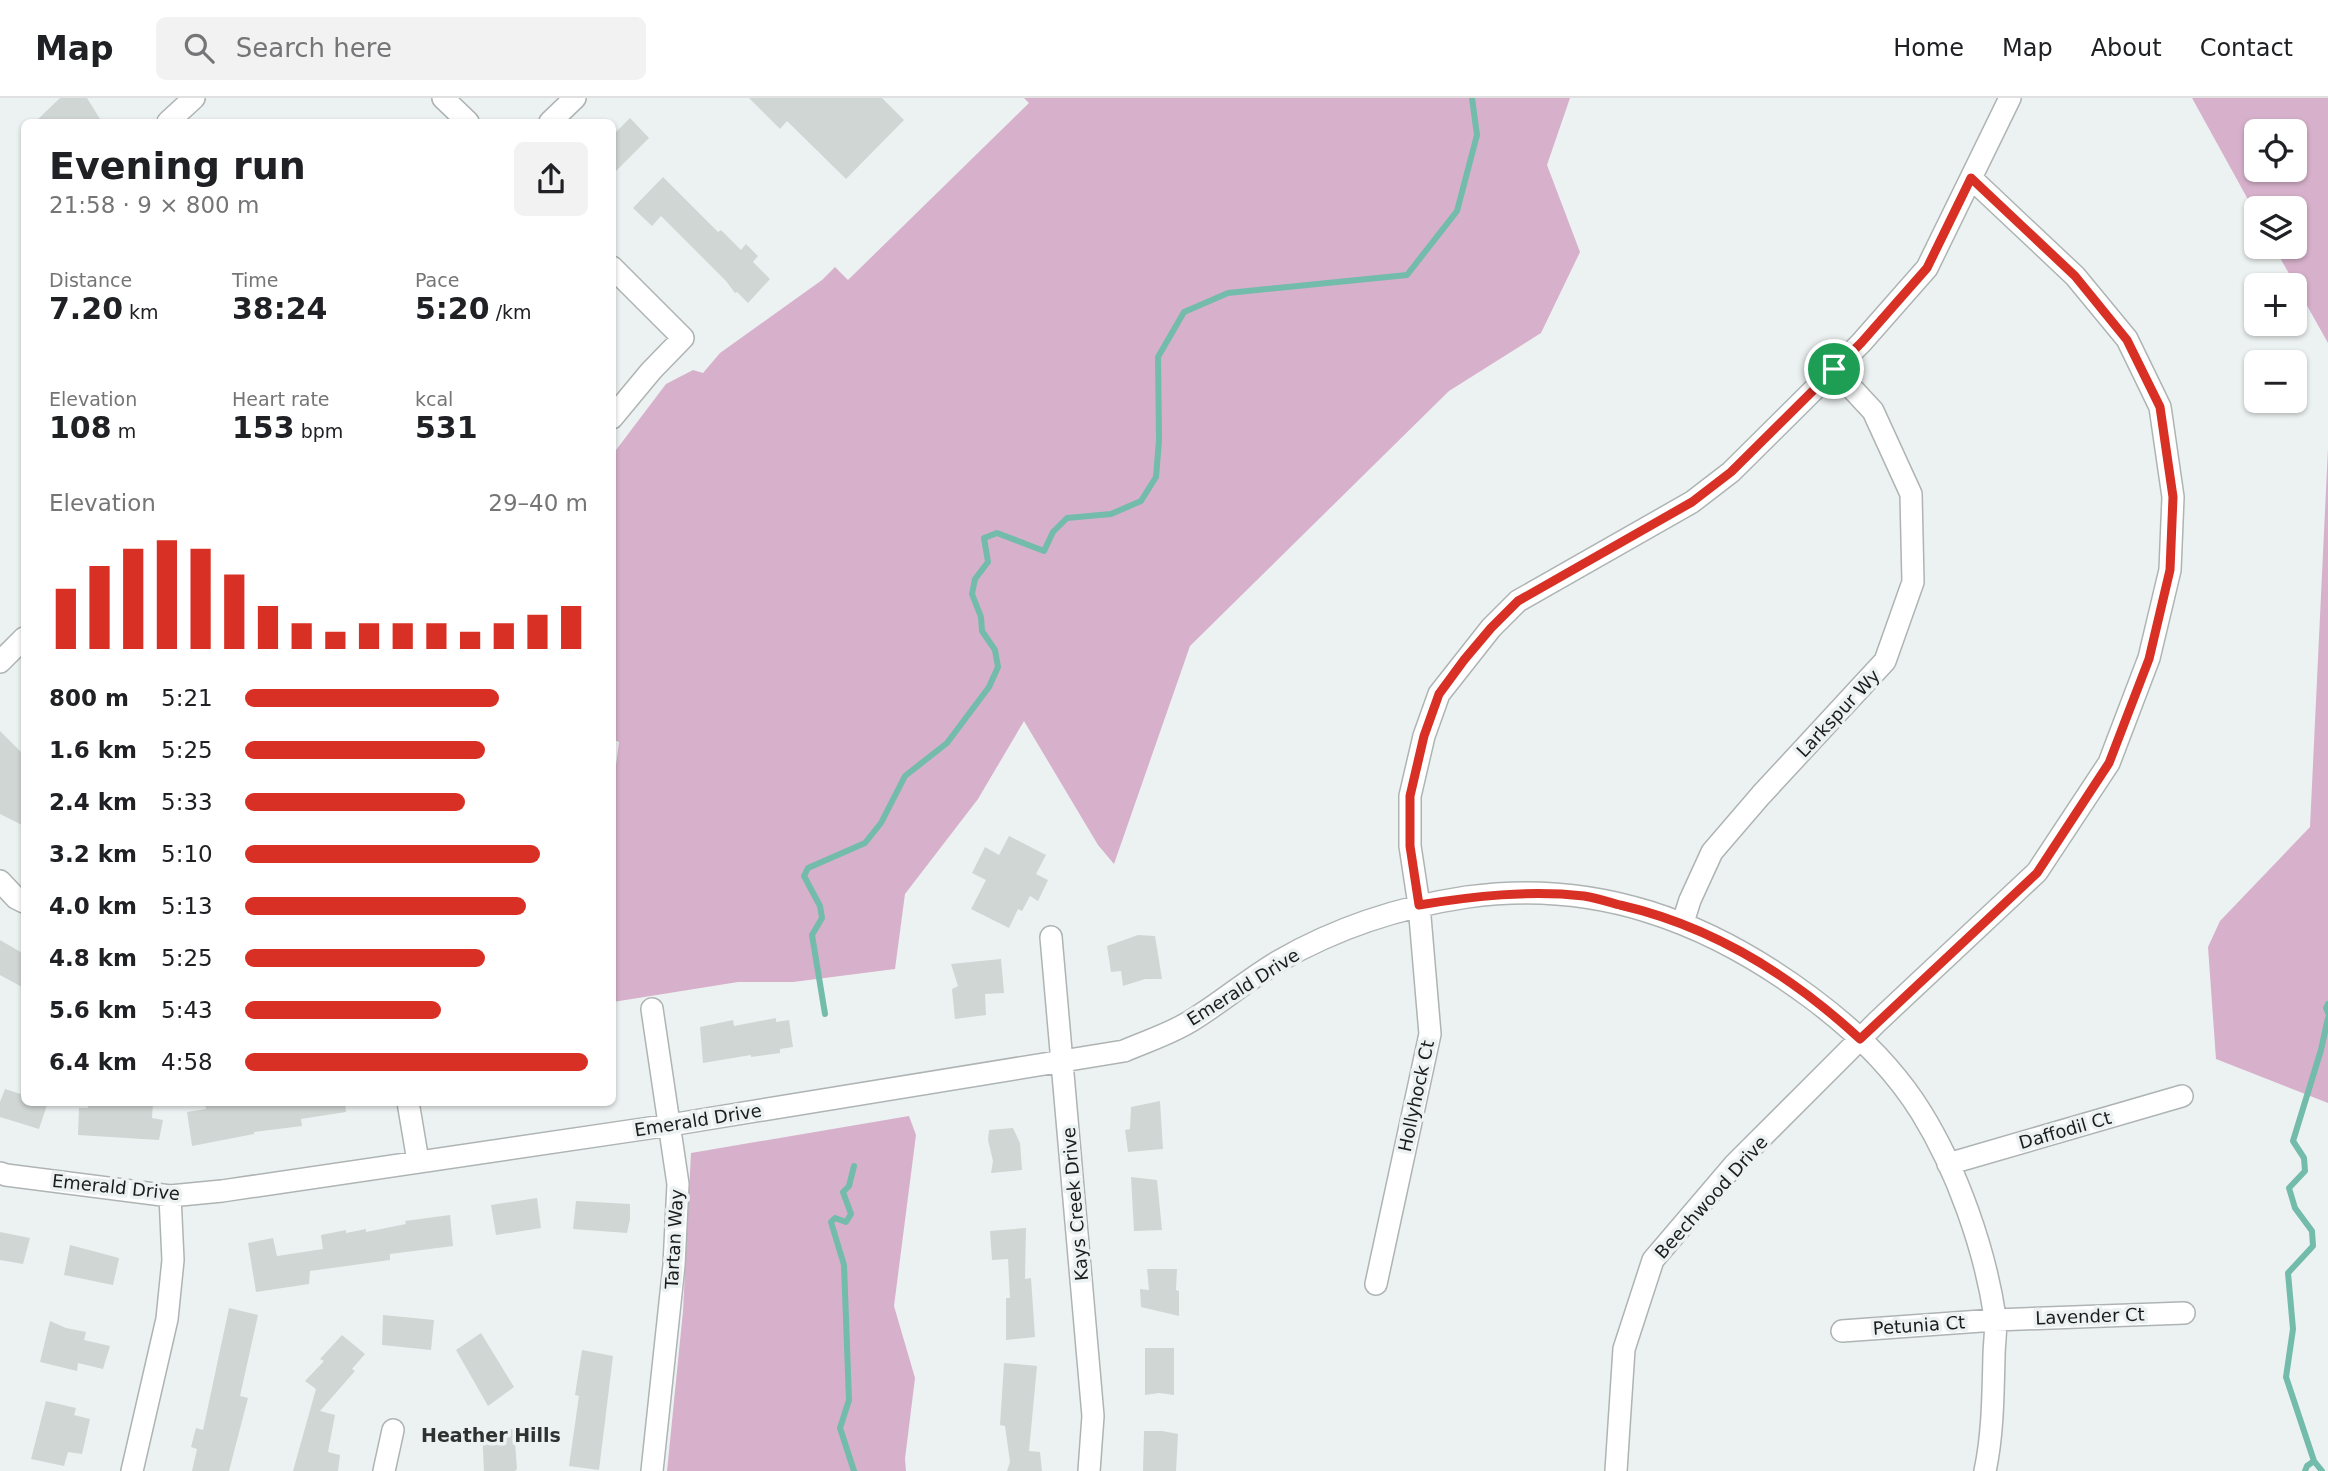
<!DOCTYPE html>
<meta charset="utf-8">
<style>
body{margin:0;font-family:"DejaVu Sans",sans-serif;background:#f2f2f2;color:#202124;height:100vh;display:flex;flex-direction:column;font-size:26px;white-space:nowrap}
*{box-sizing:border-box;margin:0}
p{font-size:23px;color:#757577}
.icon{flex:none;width:38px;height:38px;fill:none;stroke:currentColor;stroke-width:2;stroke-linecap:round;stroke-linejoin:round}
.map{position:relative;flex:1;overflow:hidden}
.side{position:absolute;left:21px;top:21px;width:595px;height:987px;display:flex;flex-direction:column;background:#fff;border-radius:10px;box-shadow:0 2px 5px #0004}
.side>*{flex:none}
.fabs{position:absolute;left:2244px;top:21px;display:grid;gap:14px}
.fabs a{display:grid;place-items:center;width:63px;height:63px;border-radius:10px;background:#fff;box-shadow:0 2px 5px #0004;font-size:35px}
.pin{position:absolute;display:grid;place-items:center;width:60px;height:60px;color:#fff;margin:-30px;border:4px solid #fff;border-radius:50%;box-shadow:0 2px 7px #0007}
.round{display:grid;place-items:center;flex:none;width:74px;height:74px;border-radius:10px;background:#f2f2f2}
.overview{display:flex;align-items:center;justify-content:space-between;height:119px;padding:0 28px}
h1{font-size:38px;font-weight:700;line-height:52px}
.figures{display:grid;grid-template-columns:repeat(3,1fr);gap:10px;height:119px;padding:7px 28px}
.figures div{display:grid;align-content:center}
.figures b{font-size:30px;font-weight:700}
.figures small{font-size:19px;font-weight:400}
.figures p{font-size:19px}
.chart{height:196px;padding:14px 28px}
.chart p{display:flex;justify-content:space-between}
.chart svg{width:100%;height:126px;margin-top:7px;stroke:#d93025;stroke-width:6}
ul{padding:0 28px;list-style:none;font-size:23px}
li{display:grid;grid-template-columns:112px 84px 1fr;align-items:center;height:52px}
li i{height:18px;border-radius:9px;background:#d93025}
header{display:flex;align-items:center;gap:42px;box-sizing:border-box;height:98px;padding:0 35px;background:#fff;border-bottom:2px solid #e0e0e0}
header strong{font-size:33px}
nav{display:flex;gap:38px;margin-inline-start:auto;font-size:24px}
.search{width:490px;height:63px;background:#f2f2f2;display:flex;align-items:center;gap:18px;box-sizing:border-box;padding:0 24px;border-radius:10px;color:#757577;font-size:26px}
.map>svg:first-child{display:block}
.green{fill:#d7b1cb;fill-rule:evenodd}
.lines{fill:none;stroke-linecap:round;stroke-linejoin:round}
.stream{stroke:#73bbab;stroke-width:6}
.building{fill:#d0d6d4}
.minor-casing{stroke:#aeb4b3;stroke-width:24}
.minor{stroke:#fff;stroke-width:21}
.route-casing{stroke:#fff;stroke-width:14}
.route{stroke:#d93025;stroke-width:9}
.labels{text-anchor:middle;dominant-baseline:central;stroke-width:7;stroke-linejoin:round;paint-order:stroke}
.street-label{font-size:18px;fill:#1b1d1c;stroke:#ecf2f1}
.neighbourhood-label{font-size:19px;font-weight:bold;fill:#2e3231;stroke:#ecf2f1}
</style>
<header>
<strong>Map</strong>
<div class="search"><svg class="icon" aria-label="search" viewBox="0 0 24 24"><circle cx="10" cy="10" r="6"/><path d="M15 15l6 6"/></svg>Search here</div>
<nav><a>Home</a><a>Map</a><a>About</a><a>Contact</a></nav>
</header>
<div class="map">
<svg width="2328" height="1373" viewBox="0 0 2328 1373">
<rect width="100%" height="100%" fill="#ecf2f1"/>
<path class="green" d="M1024 0H1570L1547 67 1580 154 1541 235 1449 293 1190 548 1114 766 1098 747 1024 623 978 701 905 796 895 871 793 884H738L613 904 612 697 619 644 612 641 613 356 666 286 693 272 703 275 720 255 822 182 835 169 848 182 1029 5Z
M2192 0H2328V245L2274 149H2294V110H2256V116ZM2256 33H2294V72H2256Z
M2328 350V1005L2216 961 2208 849 2220 823 2310 729Z
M909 1018 916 1037 894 1208 915 1280 905 1361 906 1373H667L683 1213 691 1055Z"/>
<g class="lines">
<path class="stream" d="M2328 906 2326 910 2328 915
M825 916 812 837 822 820 820 808 804 778 808 770 865 745 881 725 905 678 947 645 989 589 998 569 995 552 982 533 981 519 972 496 975 481 988 464 984 440 997 435 1044 453 1053 434 1067 420 1111 416 1141 403 1156 379 1159 342 1158 259 1184 214 1228 195 1407 177 1457 113 1477 37 1472 0
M854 1068 849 1088 843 1094 851 1116 846 1124 835 1120 831 1124 844 1167 849 1302 840 1330 854 1373
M2305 1373 2307 1368 2314 1363
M2322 1373 2314 1363 2286 1279 2293 1231 2288 1175 2313 1148 2312 1133 2295 1110 2289 1090 2305 1073 2304 1060 2293 1043 2321 952 2328 920"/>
</g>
<path class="building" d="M60 0H87L102 24H35Z
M749 0H882L904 22 846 81 787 23 780 31Z
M630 20 649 40 612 77V38Z
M663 79 718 134 721 132 741 152 746 146 758 158 753 164 770 181 748 205 737 194 735 195 726 183 661 118 652 128 633 110Z
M0 633 24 657V728L0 716Z
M1009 738 1046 757 1036 776 1048 782 1038 803 1030 798 1022 813 1018 811 1009 830 971 811 986 782 972 775 985 749 999 757Z
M1138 837 1155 838 1162 881H1145L1123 888 1121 873 1111 874 1107 848Z
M0 842 24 856V890L0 877Z
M1001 861 1004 895 985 896 986 917 955 921 952 891 958 888 951 866Z
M776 920V924L789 922 793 949 780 951V955L751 959V957L703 965 700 929 733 922 734 928Z
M5 991 24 997V1004H48L39 1031 0 1019V1004Z
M1160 1003 1163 1051 1128 1054 1125 1032 1130 1031 1131 1009Z
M88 1004H153L152 1020 163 1022 159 1042 78 1037 79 1010H88Z
M222 1004H345L346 1014 301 1021 302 1028 254 1034V1036L192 1048 187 1014 206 1011 205 1007Z
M1013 1030 1020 1045 1022 1072 991 1075 993 1063 988 1042 989 1032Z
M1131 1079 1157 1082 1162 1132 1134 1133Z
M537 1100 541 1130 496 1137 491 1107Z
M576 1103 630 1106V1121L627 1135 573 1131Z
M450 1117 453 1148 390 1156V1162L310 1173 309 1186 256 1194 248 1145 273 1140 277 1158 323 1151 321 1137 346 1132V1135L366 1131V1134L406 1126 405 1123Z
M1026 1130 1025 1181 1031 1180 1035 1239 1006 1242V1200H1010L1008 1161 992 1162 990 1133Z
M0 1134 30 1140 23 1166 0 1162Z
M70 1147 119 1160 113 1187 64 1177Z
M1147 1171H1177L1176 1192 1179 1193V1218L1141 1209 1140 1191 1149 1192Z
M229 1210 258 1217 240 1298 248 1300 229 1373H192L197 1351 191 1349 196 1330 203 1332Z
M383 1217 434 1222 431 1252 382 1247Z
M50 1223 66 1230 86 1234 84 1242 110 1248 103 1271 78 1265 77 1273 40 1264Z
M481 1235 514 1289 488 1308 456 1252Z
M342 1237 365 1256 352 1271 355 1273 320 1313 335 1317 328 1354 340 1357 338 1373H293L316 1291 305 1283 324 1263 320 1261Z
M1145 1250H1174V1297L1159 1295 1145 1297Z
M582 1252 613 1258 599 1372 569 1368 579 1298 575 1297Z
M1004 1265 1037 1268 1029 1353 1040 1354 1042 1373H1007L1010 1364 1005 1328 1000 1327Z
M46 1303 76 1310 74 1317 90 1321 82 1356 68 1354 64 1368 31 1361Z
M514 1331 517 1371 515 1373H484L482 1332Z
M1144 1333H1162L1178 1336 1176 1373H1143Z"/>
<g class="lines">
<g class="minor-casing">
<path id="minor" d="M443 0 468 24
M168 24 194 0
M550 24 575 0
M612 169 683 240 651 273 612 320
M0 564 24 540
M0 783 16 800 24 804
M1683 824 1690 802 1712 754 1761 697 1885 563 1913 484 1911 396 1873 313 1834 271
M1051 839 1093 1318 1089 1373
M652 911 678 1086 674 1167 652 1373
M408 1004 418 1063
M1948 1066 2182 998
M0 1075 6 1077 170 1098 222 1093 670 1027 1124 953C1147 943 1173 935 1194 921 1223 903 1250 880 1279 863 1338 829 1400 809 1467 799 1596 781 1708 823 1810 899 1852 930 1893 969 1921 1014 1957 1072 1985 1151 1995 1219 1997 1231 1994 1245 1994 1258 1993 1295 1993 1336 1985 1373
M1376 1186 1430 936 1419 807 1410 748V698L1424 638 1439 596 1491 530 1518 503 1692 404 1731 374 1861 245 1927 170 2010 0
M1842 1233 1995 1222 2184 1215
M132 1373 167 1221 173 1162 170 1098
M384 1373 393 1332
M1616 1373 1624 1251 1653 1162 1734 1067 1877 924 2037 774 2109 665 2149 560 2170 472 2173 399 2160 309 2127 241 2075 178 1971 80"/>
</g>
<use href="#minor" class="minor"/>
</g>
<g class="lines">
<g class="route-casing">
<path id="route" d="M1971 80 2075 178 2127 242 2160 309 2173 399 2170 472 2149 561 2109 665 2037 775 1860 941C1791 877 1712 828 1620 807 1609 804 1596 800 1584 798 1529 792 1474 798 1419 807L1410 748V698L1424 638 1439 596 1464 562 1491 530 1518 503 1692 404 1731 374 1861 245 1927 170Z"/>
</g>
<use href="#route" class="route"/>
</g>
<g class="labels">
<g class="street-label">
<text transform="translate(1838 615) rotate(-47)">Larkspur Wy</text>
<text transform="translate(1243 889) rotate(-32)">Emerald Drive</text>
<text transform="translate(1416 998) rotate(-78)">Hollyhock Ct</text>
<text transform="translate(698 1022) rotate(-9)">Emerald Drive</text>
<text transform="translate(2065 1032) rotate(-16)">Daffodil Ct</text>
<text transform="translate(116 1089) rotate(6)">Emerald Drive</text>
<text transform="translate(1711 1099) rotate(-48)">Beechwood Drive</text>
<text transform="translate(1075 1106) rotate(-95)">Kays Creek Drive</text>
<text transform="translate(674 1141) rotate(-87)">Tartan Way</text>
<text transform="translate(2090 1218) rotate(-2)">Lavender Ct</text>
<text transform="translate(1919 1227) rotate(-4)">Petunia Ct</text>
</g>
<g class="neighbourhood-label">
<text x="491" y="1337">Heather Hills</text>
</g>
</g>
</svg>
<div class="fabs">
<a><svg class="icon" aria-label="locate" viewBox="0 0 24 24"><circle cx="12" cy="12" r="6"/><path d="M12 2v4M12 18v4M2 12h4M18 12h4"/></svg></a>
<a><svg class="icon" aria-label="layers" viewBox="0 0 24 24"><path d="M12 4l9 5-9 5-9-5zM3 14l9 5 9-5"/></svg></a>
<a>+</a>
<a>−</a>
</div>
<div class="pin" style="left:1834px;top:271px;background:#1e9e55"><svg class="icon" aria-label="arrive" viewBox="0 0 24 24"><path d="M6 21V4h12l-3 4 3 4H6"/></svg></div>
<section class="side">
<div class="overview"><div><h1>Evening run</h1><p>21:58 · 9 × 800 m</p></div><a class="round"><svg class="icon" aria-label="share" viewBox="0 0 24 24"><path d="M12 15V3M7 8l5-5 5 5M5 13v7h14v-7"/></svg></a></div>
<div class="figures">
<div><p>Distance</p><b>7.20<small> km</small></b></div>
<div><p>Time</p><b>38:24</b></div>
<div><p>Pace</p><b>5:20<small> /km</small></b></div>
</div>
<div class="figures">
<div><p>Elevation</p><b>108<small> m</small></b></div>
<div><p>Heart rate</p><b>153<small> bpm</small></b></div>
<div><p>kcal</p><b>531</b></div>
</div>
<div class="chart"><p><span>Elevation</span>29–40 m</p>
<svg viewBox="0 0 160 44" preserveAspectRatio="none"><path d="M5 44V23M15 44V15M25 44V9M35 44V6M45 44V9M55 44V18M65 44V29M75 44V35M85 44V38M95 44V35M105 44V35M115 44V35M125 44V38M135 44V35M145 44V32M155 44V29"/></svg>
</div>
<ul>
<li><b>800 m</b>5:21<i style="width:74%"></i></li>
<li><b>1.6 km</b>5:25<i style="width:70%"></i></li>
<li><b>2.4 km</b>5:33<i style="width:64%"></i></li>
<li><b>3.2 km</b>5:10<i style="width:86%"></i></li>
<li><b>4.0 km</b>5:13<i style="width:82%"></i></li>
<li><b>4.8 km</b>5:25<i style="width:70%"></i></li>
<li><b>5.6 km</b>5:43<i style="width:57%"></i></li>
<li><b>6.4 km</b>4:58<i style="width:100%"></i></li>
</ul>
</section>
</div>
